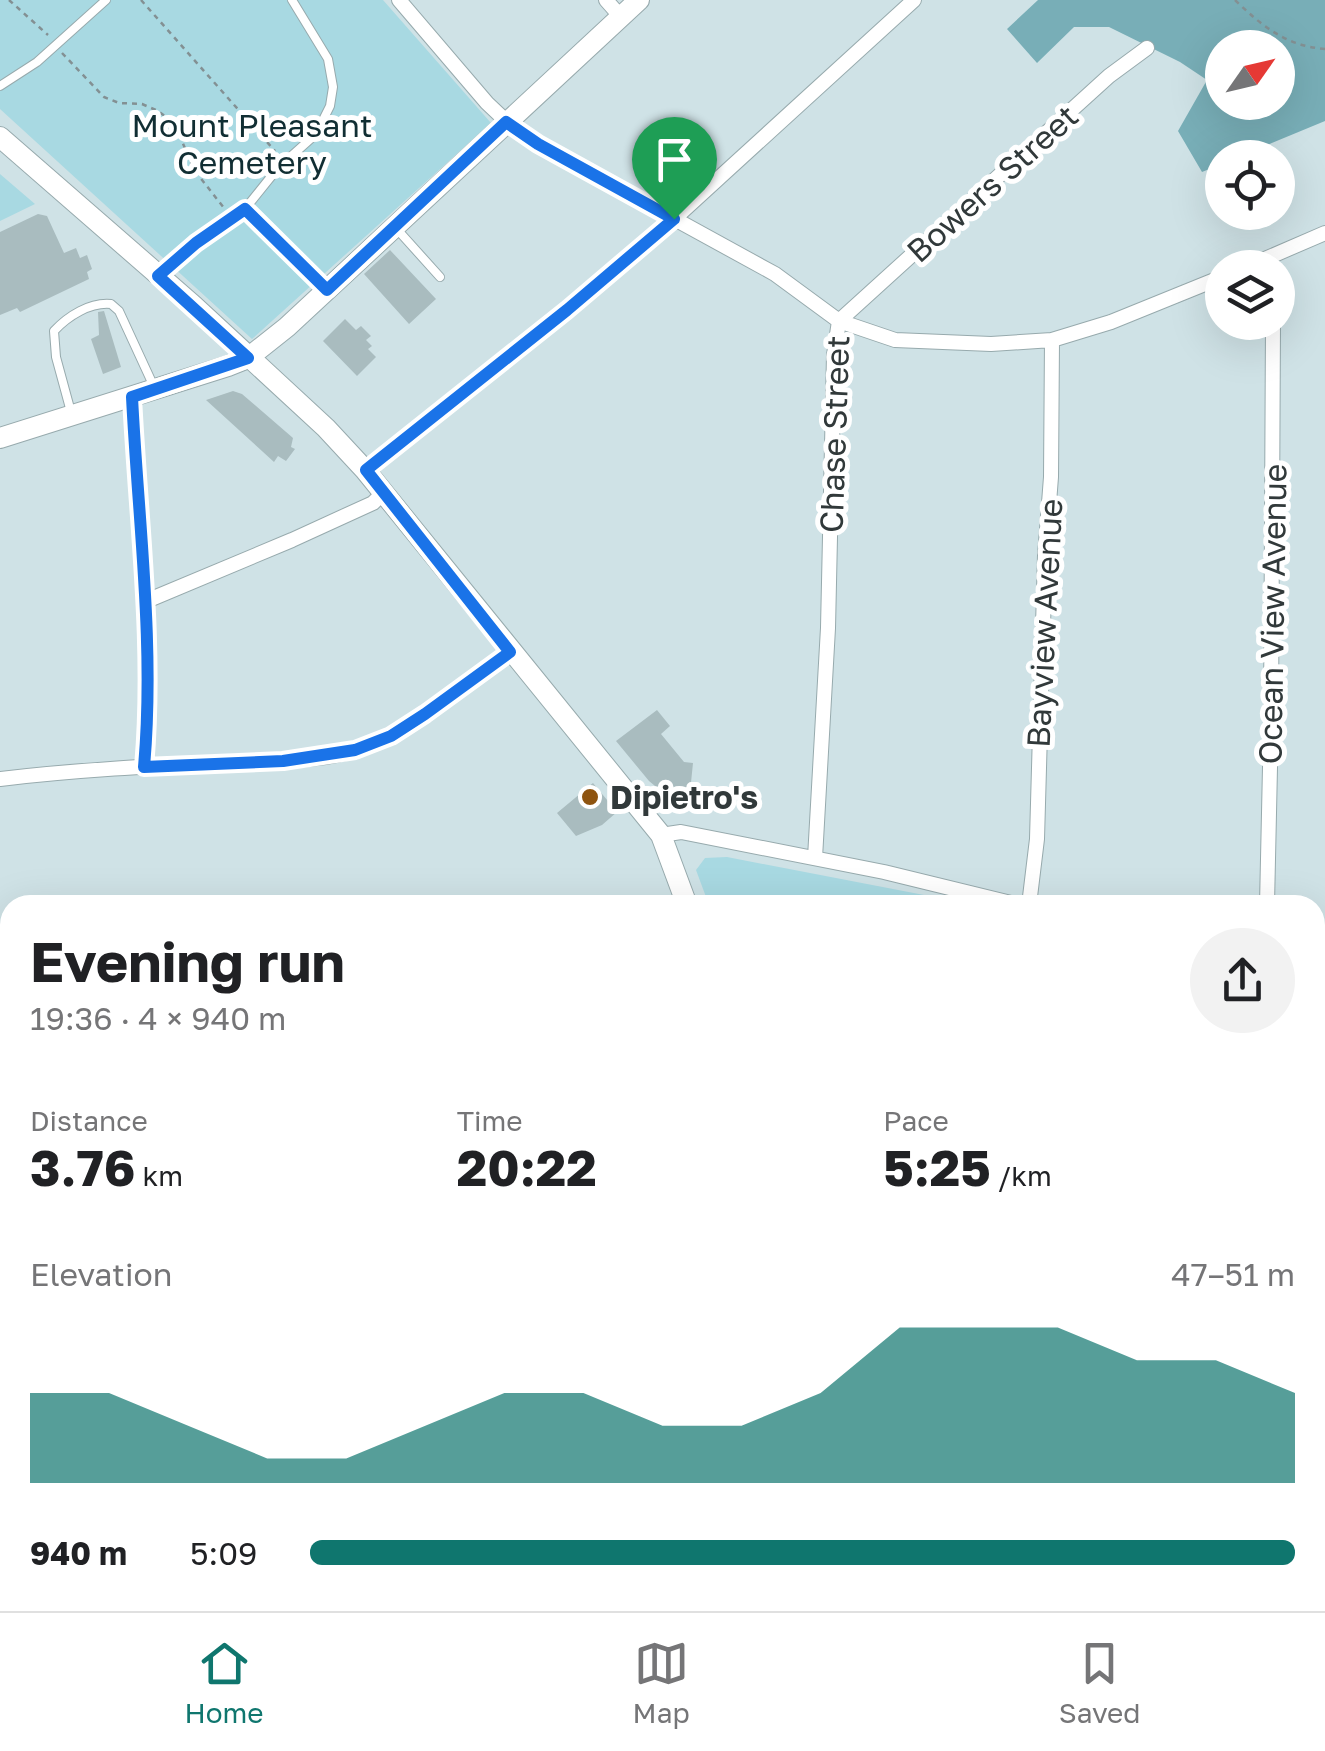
<!DOCTYPE html>
<meta charset="utf-8">
<style>
body{margin:0;font-family:"Golos Text",sans-serif;background:#f2f2f2;color:#202124;height:100vh;display:flex;flex-direction:column;font-size:38px;white-space:nowrap}
*{box-sizing:border-box;margin:0}
p{font-size:32px;color:#757577}
.icon{flex:none;width:55px;height:55px;fill:none;stroke:currentColor;stroke-width:2;stroke-linecap:round;stroke-linejoin:round}
.map{position:relative;flex:1;overflow:hidden}
.sheet{position:absolute;left:0px;top:895px;width:1325px;height:718px;display:flex;flex-direction:column;background:#fff;border-radius:30px 30px 0 0;box-shadow:0 10px 40px #0002}
.sheet>*{flex:none}
.needle{width:65px;rotate:56deg}
.tools{position:absolute;left:1205px;top:30px;display:grid;gap:20px}
.tools a{display:grid;place-items:center;width:90px;height:90px;border-radius:50%;background:#fff;box-shadow:0 10px 40px #0002;font-size:50px}
.pin{position:absolute;display:grid;place-items:center;width:85px;height:85px;color:#fff;margin:-102px -42px;border-radius:50% 50% 50% 0;rotate:-45deg;box-shadow:0 0 10px #0007}
.pin .icon{rotate:45deg}
.round{display:grid;place-items:center;flex:none;width:105px;height:105px;border-radius:52px;background:#f2f2f2}
.summary{display:flex;align-items:center;justify-content:space-between;height:170px;padding:0 30px}
h1{font-size:55px;font-weight:700;line-height:75px}
.stats{display:grid;grid-template-columns:repeat(3,1fr);gap:15px;height:170px;padding:10px 30px}
.stats div{display:grid;align-content:center}
.stats b{font-size:50px;font-weight:700}
.stats small{font-size:28px;font-weight:400}
.stats p{font-size:28px}
.chart{height:280px;padding:20px 30px}
.chart p{display:flex;justify-content:space-between}
.chart svg{width:100%;height:180px;margin-top:10px;fill:#0f766e;opacity:.7}
ul{padding:0 30px;list-style:none;font-size:32px}
li{display:grid;grid-template-columns:160px 120px 1fr;align-items:center;height:75px}
li i{height:25px;border-radius:12px;background:#0f766e}
.menu{display:flex;justify-content:space-around;align-items:center;height:140px;border-top:2px solid #e0e0e0;background:#fff;font-size:28px;color:#757577}
.menu a{display:grid;justify-items:center;gap:5px}
.menu .active{color:#0f766e}
.map>svg:first-child{display:block}
.green{fill:#a8d9e2}
.forest{fill:#78aeb7;fill-rule:evenodd}
.building{fill:#a9bcbf}
.lines{fill:none;stroke-linecap:round;stroke-linejoin:round}
.lane-casing{stroke:#97aaad;stroke-width:10}
.street-casing{stroke:#97aaad;stroke-width:16}
.secondary-casing{stroke:#97aaad;stroke-width:22}
.path{stroke:#839093;stroke-width:2.5;stroke-dasharray:5 5;stroke-linecap:butt}
.lane{stroke:#fff;stroke-width:8}
.street{stroke:#fff;stroke-width:14}
.secondary{stroke:#fff;stroke-width:20}
.route-casing{stroke:#fff;stroke-width:20}
.route{stroke:#1a73e8;stroke-width:12}
.poi-dot{fill:#8e5410;stroke:#fff;stroke-width:4}
.labels{text-anchor:middle;dominant-baseline:central;stroke-width:10;stroke-linejoin:round;paint-order:stroke}
.park-label{font-size:32px;fill:#112e33;stroke:#fff}
.street-label{font-size:32px;fill:#31393a;stroke:#fff}
.poi-label{font-size:32px;font-weight:bold;fill:#31393a;stroke:#fff;text-anchor:start}
</style>
<div class="map">
<svg width="1325" height="1611" viewBox="0 0 1325 1611">
<rect width="100%" height="100%" fill="#cfe2e6"/>
<path class="green" d="M0 0H383L491 123 252 339 0 109Z
M0 174 35 204 0 221Z
M727 857 976 905H709L696 870 705 858Z
M0 1546H10V1602L70 1603 68 1611H0Z"/>
<path class="forest" d="M1038 0H1325V121L1238 157 1222 158V164L1202 172 1178 131 1207 80 1180 62 1109 27H1074L1037 63 1007 29ZM1222 48H1278V102H1222Z"/>
<path class="building" d="M38 214 47 216 64 253 76 248 80 258 87 255 92 269 87 272 89 279 20 312 17 308 0 315V232Z
M390 250 436 299 409 324 364 274Z
M104 311 121 367 103 374 91 339 99 335 98 312Z
M345 319 356 330 361 326 371 336 366 340 372 346 368 349 376 357 357 376 323 341Z
M233 391 242 394 293 438 291 447 295 449 286 461 278 456 274 462 206 400Z
M657 710 670 726 661 734 684 762 693 763 689 802 666 795 649 781 616 741Z
M593 783 617 812 602 825 576 836 557 813Z"/>
<g class="lines">
<g class="lane-casing">
<path id="lane" d="M292 0 328 59 333 87 330 106 316 134 278 168 245 209 324 287
M0 86 37 62 106 0
M395 227 440 277
M162 273 196 243 245 209
M71 412 56 357 54 331C68 316 90 302 111 304L119 311 155 389"/>
</g>
<g class="street-casing">
<path id="street" d="M399 0 487 103 507 122 538 144 775 274 839 321 834 355 828 628 815 858
M606 0 621 17
M1147 48 1109 76 839 321 895 340 991 344 1052 340 1111 322 1222 277
M1244 268 1325 233
M132 397C138 520 155 644 144 767
M365 470 567 310 674 219 914 0
M144 602 292 540 373 503 384 492
M0 779C76 770 152 766 228 762 270 760 316 763 356 750 414 730 461 686 510 651
M661 835 681 832 884 872 1019 905
M1029 905 1037 839 1045 555 1051 477 1052 340
M1267 905 1271 721 1273 322
M1315 959H1325
M0 968H10
M1315 1252H1325
M0 1303 10 1304
M0 1473H10
M1315 1481 1325 1480
M163 1602V1611
M509 1611V1602"/>
</g>
<g class="secondary-casing">
<path id="secondary" d="M0 137 194 306 326 428 365 470 661 835 687 905
M0 438 228 366 248 358 287 327 639 0
M924 1602 927 1611"/>
</g>
<path class="path" d="M9 0 48 35
M141 0 275 151
M1235 0C1262 26 1286 46 1325 49
M62 53 104 97 119 103 142 104 158 111 174 123 195 171 224 208"/>
<use href="#lane" class="lane"/>
<use href="#street" class="street"/>
<use href="#secondary" class="secondary"/>
</g>
<g class="lines">
<g class="route-casing">
<path id="route" d="M506 122 538 144 674 219 567 310 366 470 510 652 425 714 391 736 355 750 283 761 144 767C155 645 138 519 132 397L248 358 158 276 196 243 245 209 327 290Z"/>
</g>
<use href="#route" class="route"/>
</g>
<circle class="poi-dot" cx="590" cy="797" r="10"/>
<g class="labels">
<g class="park-label">
<text x="252" y="125">Mount Pleasant<tspan x="252" dy="37">Cemetery</tspan></text>
</g>
<g class="street-label">
<text transform="translate(992 183) rotate(-42)">Bowers Street</text>
<text transform="translate(834 434) rotate(-88)">Chase Street</text>
<text transform="translate(1272 614) rotate(-89)">Ocean View Avenue</text>
<text transform="translate(1044 623) rotate(-87)">Bayview Avenue</text>
</g>
<g class="poi-label">
<text x="610" y="797">Dipietro's</text>
</g>
</g>
</svg>
<div class="tools">
<a><svg class="needle" viewBox="-14 -14 28 28"><path d="M0-13l5 13h-10z" fill="#e53935"/><path d="M0 13l5-13h-10z" fill="#757577"/></svg></a>
<a><svg class="icon" aria-label="locate" viewBox="0 0 24 24"><circle cx="12" cy="12" r="6"/><path d="M12 2v4M12 18v4M2 12h4M18 12h4"/></svg></a>
<a><svg class="icon" aria-label="layers" viewBox="0 0 24 24"><path d="M12 4l9 5-9 5-9-5zM3 14l9 5 9-5"/></svg></a>
</div>
<div class="pin" style="left:674px;top:219px;background:#1e9e55"><svg class="icon" aria-label="arrive" viewBox="0 0 24 24"><path d="M6 21V4h12l-3 4 3 4H6"/></svg></div>
<section class="sheet">
<div class="summary"><div><h1>Evening run</h1><p>19:36 · 4 × 940 m</p></div><a class="round"><svg class="icon" aria-label="share" viewBox="0 0 24 24"><path d="M12 15V3M7 8l5-5 5 5M5 13v7h14v-7"/></svg></a></div>
<div class="stats">
<div><p>Distance</p><b>3.76<small> km</small></b></div>
<div><p>Time</p><b>20:22</b></div>
<div><p>Pace</p><b>5:25<small> /km</small></b></div>
</div>
<div class="chart"><p><span>Elevation</span>47–51 m</p>
<svg viewBox="0 0 160 44" preserveAspectRatio="none"><path d="M0 44V22L10 22L20 30L30 38L40 38L50 30L60 22L70 22L80 30L90 30L100 22L110 6L120 6L130 6L140 14L150 14L160 22V44z"/></svg>
</div>
<ul>
<li><b>940 m</b>5:09<i style="width:100%"></i></li>
</ul>
</section>
</div>
<nav class="menu">
<a class="active"><svg class="icon" aria-label="home" viewBox="0 0 24 24"><path d="M3 11l9-7 9 7M6 9v11h12V9"/></svg>Home</a>
<a><svg class="icon" aria-label="map" viewBox="0 0 24 24"><path d="M3 6l6-2 6 2 6-2v14l-6 2-6-2-6 2zM9 4v14M15 6v14"/></svg>Map</a>
<a><svg class="icon" aria-label="saved" viewBox="0 0 24 24"><path d="M7 4h10v16l-5-4-5 4z"/></svg>Saved</a>
</nav>
